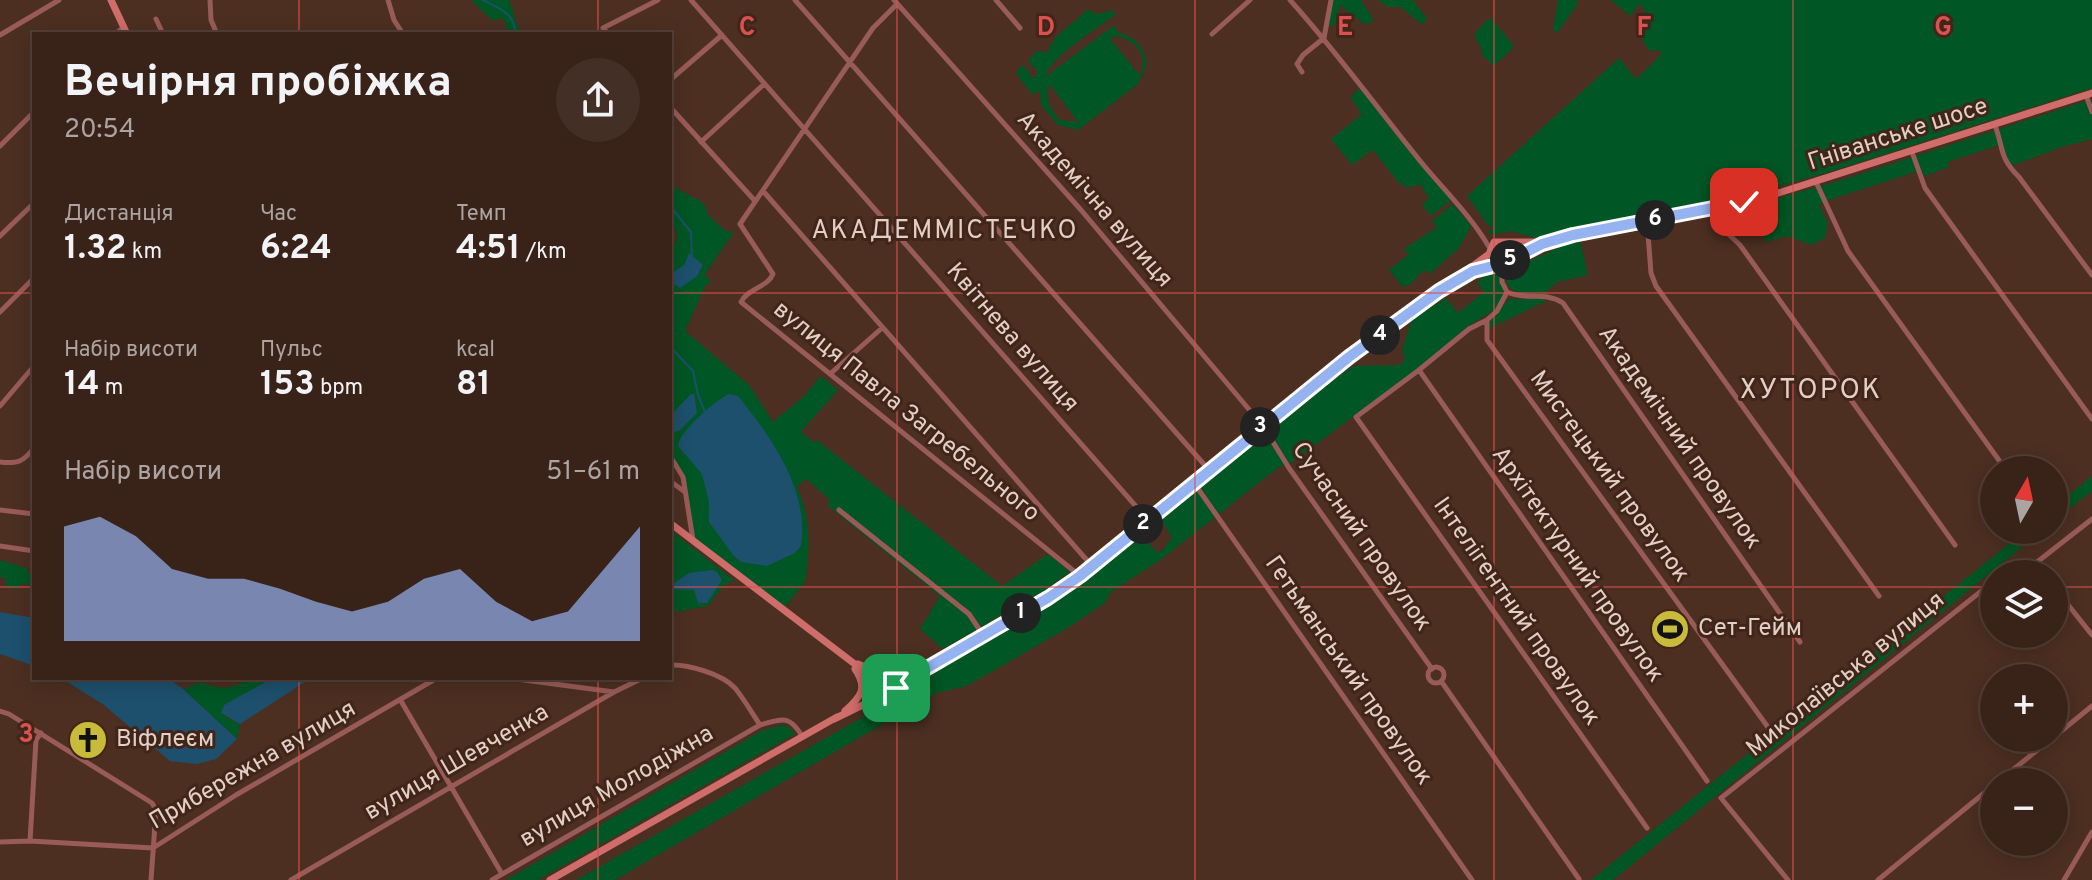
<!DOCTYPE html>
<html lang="uk">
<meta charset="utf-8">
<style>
body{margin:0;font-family:Overpass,sans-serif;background:#442f26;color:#f1f3f6;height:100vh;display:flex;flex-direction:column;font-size:30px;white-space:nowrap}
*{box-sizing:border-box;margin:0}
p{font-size:26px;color:#aba4a2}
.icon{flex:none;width:44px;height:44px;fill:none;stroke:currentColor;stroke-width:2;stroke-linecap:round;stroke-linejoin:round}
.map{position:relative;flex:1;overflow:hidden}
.drawer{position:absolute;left:32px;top:32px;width:640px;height:648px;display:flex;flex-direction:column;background:#392319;border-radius:0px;box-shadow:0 4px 20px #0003,0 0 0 2px #534038}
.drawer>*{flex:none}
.needle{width:52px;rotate:9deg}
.tools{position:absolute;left:1980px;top:456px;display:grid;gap:16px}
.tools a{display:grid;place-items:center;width:88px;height:88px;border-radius:50%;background:#392319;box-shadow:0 4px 20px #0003,0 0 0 2px #534038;font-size:40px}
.pin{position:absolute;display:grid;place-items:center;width:68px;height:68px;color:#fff;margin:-34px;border-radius:16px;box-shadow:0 4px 12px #0006}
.km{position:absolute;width:40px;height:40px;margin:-20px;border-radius:50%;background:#222;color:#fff;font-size:22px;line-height:40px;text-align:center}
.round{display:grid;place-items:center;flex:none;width:84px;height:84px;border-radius:42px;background:#442f26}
.head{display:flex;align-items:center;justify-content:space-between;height:136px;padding:0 32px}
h1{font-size:44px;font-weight:700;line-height:60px}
.figures{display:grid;grid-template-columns:repeat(3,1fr);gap:12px;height:136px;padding:8px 32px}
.figures div{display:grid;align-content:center}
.figures b{font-size:34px;font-weight:700}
.figures small{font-size:22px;font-weight:400}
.figures p{font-size:22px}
.chart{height:224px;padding:16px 32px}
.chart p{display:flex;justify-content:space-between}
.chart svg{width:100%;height:144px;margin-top:8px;fill:#95b2f1;opacity:.7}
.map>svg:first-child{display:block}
.green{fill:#005624;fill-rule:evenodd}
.water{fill:#1d506d}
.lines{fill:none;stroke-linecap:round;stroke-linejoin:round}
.stream{stroke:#1d506d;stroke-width:2}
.street{stroke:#995b58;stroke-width:5}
.secondary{stroke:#ce6d69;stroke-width:7}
.route-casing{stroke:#fff;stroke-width:16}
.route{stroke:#95b2f1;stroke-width:10}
.grid{fill:none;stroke:#d95250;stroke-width:2;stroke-opacity:0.55}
.labels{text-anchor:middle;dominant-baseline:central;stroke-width:6;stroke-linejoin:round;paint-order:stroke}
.street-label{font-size:24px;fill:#e2cfc7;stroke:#412518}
.poi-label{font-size:24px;fill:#e2cfc7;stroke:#412518;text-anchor:start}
.neighbourhood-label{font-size:26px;letter-spacing:2px;fill:#e2cfc7;stroke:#412518}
.quarter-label{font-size:28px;letter-spacing:2px;fill:#e2cfc7;stroke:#412518}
.grid-label{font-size:26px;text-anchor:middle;font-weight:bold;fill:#d95250;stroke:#412518;stroke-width:6;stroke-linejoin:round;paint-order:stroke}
</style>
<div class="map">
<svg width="2092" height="880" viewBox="0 0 2092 880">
<rect width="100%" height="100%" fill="#4c2f21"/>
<path class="green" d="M471 0H509C515 12 514 24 523 34H509L503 18 493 21Z
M1331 0H1361L1372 17 1373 22 1364 24 1340 5 1335 25 1326 26Z
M1378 0H1413L1426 17V22L1421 24 1401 7H1388Z
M1558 0H1577L1578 4 1557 33 1553 29Z
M1611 0H2092V88L1826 173 1722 202 1535 238 1511 231 1491 235 1488 231 1494 228 1487 224 1467 196 1619 58 1636 79 1661 55 1659 50 1649 51 1642 39 1649 23 1641 3 1630 16Z
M1087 9 1097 14 1114 10 1115 15C1098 28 1049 58 1045 77L1113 26 1116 27 1117 32C1134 36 1144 46 1147 64L1138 84 1078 130 1058 125 1041 105 1040 90 1033 95 1016 74 1020 67 1024 65 1032 78 1036 77 1037 69 1030 65 1029 59 1037 51 1048 52C1054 32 1074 25 1087 9ZM1118 36C1136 41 1150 57 1139 75L1110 38ZM1049 85H1050L1078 122 1060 120C1050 109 1045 99 1049 85Z
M1488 19H1492L1513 45 1511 50 1494 66 1482 55 1481 47 1475 38 1476 32Z
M1361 87 1451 200 1431 216 1422 205 1429 198 1420 184 1408 188 1398 182 1373 150 1352 165 1331 139 1362 114 1350 97Z
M2092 99V139L2062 147 2011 166 2005 157 2002 144 1948 162 1949 167 1925 176 1921 170 1832 199 1819 205 1828 223 1825 238 1811 245 1788 236 1765 242 1760 222 1727 225 1723 219 1725 213 1842 180Z
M670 185 704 203 708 215 726 231 734 232 705 274 711 282 705 286 685 331 749 385 773 422 803 397 821 376 838 390 801 432 815 443 817 440 1002 586 1048 554 1070 572 1045 590 943 649 920 629 940 596 827 505 830 500 806 479 797 487C811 518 810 544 806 577L804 583 785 607 694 540 683 477 670 456V246L676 243 677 232 670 221Z
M1453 204 1471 226 1459 248 1430 274 1424 270 1411 284 1403 287 1389 270 1408 255 1404 249 1437 227 1432 221Z
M1580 241 1588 275 1557 282 1545 293C1521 293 1504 298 1506 268 1533 263 1554 246 1580 241Z
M1500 269 1504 293 1497 308 1467 327 1418 368 1291 463 1279 467 1159 561 1111 592 1105 603 1066 629 967 686 936 693 615 880H576L891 701 900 702 901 692 930 672 1058 599 1142 534 1156 552 1162 551 1172 538 1160 518 1318 391 1353 366 1400 365 1405 359 1402 350 1412 319 1446 298 1458 313 1484 292 1477 282 1491 270Z
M1509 299H1543L1548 300 1488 329 1491 320Z
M2092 476V491L2054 521V507Z
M670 530 734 580 723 586 708 606 670 613Z
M2026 530H2043L1613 880H1591Z
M0 560 27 568 29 574 34 576V589L33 586 22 583 17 589 6 587V579L0 577Z
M251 678H273L224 706 226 717 240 724 237 739 183 689 201 682C221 691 232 689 251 678Z
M782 725 789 727 795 734 538 880H506L761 731Z"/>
<path class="water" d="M689 253 703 265 697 276 680 288 670 281V275L685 264Z
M691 394H694L697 413 680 430 670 434 671 415Z
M729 394 738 396C770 436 810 490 801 546L795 553 767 566 741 562 733 555 709 522V502L702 474 678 446C680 430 715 401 729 394Z
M712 570 717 572 722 580 707 603H698L694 590 670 589V586L689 573Z
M0 612 34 618V666L0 654Z
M61 678H167L183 689 237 739 216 759 197 764 170 761 104 705Z
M273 678H311L240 724 221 713 224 705Z"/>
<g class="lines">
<path class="stream" d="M483 0C499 8 516 14 515 34
M670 206 691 232 692 258
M670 350 674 351 693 371 698 395 705 412"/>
<path class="street" d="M210 0 211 20 217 34
M388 0 394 20 403 34
M691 0 1148 520
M795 0 1209 470
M894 0 1081 210 1263 426 1289 468 1432 669
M996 0 1020 28
M1290 0C1337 52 1377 108 1421 162 1444 190 1471 216 1489 247
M897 4 873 28 740 224 773 274C768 287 747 289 741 302L1080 576
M156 19 163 34
M115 34 124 27
M608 34 603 28 658 0
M1212 34 1250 0
M0 35 59 0
M1302 72 1297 64 1303 55 1324 38 1331 0
M670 80 722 35
M2086 95 2092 112
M670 107 755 201
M1995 125C2004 150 1999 157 2019 177L2092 275
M701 142 764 84
M0 146 34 112
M1912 152 1925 188 2092 419
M1816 182 1848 251 2006 470
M763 191 1092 566
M1716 208 1725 231 1740 245 1955 545
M1647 221 1651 273 1656 286 1879 596
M0 236 34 203
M1502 264V282L1507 292 1497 311 1487 320 1469 329 1419 370 1356 417 1647 828
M1507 292C1526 301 1545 291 1563 303L1800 642
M0 312 34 278
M1487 320V340L1770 730
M1419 370 1707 781
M830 374 882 328
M0 406 34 366
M670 456 683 477 693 540
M0 462C18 464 23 462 34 448
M670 481 685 492
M1194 483 1472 880
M0 510 34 514
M839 510 969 614 983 635
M0 546 34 551
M2036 563 2044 574
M2014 574 2032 566 2092 519
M2054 587 2092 635
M670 665C688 664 722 674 735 688 744 699 752 713 760 725 782 719 789 714 802 736
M1428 675a8 8 0 1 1 16 0a8 8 0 1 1-16 0Z
M509 678 614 692
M1441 681 1579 879
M401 701 502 874
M0 711 9 714 152 803 156 810 151 880
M2054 737 2092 706
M1998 782 2052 738
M30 841 36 740 41 733
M0 842 30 841 153 848
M153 848 236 795 437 678
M291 880 614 692 643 678
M492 880 760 725
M1788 880 1721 798 1994 581
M1878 880 1994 785
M2064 880 2092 832"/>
<path class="secondary" d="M111 0 127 34
M1467 275 1497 263H1505L1544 244
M670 523 856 665 877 684 880 694 884 697
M858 664 882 674 903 672
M874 677 891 682 947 654
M845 711C861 697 868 688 855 669
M834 719 877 698 892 696 903 682 1048 598 1080 576 1349 357 1489 254 1494 242H1542L1769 196 2092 93
M550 880 837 717"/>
</g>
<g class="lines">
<g class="route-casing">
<path id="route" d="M896 688 895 691 903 682 1048 598 1080 576 1349 357 1439 291 1473 271 1505 263 1542 244 1573 235 1744 202"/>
</g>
<use href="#route" class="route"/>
</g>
<path class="grid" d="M299 0V34M598 0V34M897 0V880M1195 0V880M1494 0V880M1793 0V880M0 293H34M670 293H2092M0 587H34M670 587H1994M2054 587H2092M299 678V880M598 678V880"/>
<defs>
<g id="stadium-disc" transform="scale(2)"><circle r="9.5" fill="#c8bb3b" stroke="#412518"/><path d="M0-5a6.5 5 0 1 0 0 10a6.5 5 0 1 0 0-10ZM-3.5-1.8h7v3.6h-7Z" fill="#111"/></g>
<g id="church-disc" transform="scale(2)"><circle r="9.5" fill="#c8bb3b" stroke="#412518"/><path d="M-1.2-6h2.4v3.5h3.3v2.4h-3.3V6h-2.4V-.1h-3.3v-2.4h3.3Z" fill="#111"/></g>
</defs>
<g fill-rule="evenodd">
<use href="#stadium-disc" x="1670" y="629"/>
<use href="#church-disc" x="88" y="740"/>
</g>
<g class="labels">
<g class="street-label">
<text transform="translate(1898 135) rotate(-18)">Гніванське шосе</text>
<text transform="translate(1094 200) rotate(49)">Академічна вулиця</text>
<text transform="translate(1012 338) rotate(49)">Квітнева вулиця</text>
<text transform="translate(906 412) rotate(39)">вулиця Павла Загребельного</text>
<text transform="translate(1679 438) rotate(55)">Академічний провулок</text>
<text transform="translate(1609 477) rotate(54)">Мистецький провулок</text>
<text transform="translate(1361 537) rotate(55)">Сучасний провулок</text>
<text transform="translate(1577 565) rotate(55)">Архітектурний провулок</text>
<text transform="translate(1516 612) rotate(55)">Інтелігентний провулок</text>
<text transform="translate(1348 671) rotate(55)">Гетьманський провулок</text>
<text transform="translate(1846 675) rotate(-39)">Миколаївська вулиця</text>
<text transform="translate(457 763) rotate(-30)">вулиця Шевченка</text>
<text transform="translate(253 766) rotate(-30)">Прибережна вулиця</text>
<text transform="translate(617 787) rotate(-30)">вулиця Молодіжна</text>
</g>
<g class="poi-label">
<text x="1698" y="629">Сет-Гейм</text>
<text x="116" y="740">Віфлеєм</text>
</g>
<g class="neighbourhood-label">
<text x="945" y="231">АКАДЕММІСТЕЧКО</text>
</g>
<g class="quarter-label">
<text x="1811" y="391">ХУТОРОК</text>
</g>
</g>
<g class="grid-label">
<text x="747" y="35">C</text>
<text x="1046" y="35">D</text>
<text x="1345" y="35">E</text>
<text x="1644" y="35">F</text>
<text x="1943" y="35">G</text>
<text x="26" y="742">3</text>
</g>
</svg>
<div class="tools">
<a><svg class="needle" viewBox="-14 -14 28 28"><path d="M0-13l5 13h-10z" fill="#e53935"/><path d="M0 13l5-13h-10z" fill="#aba4a2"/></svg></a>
<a><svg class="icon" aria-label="layers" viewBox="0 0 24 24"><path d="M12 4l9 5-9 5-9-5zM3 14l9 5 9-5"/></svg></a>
<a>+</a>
<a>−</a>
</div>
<div class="pin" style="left:896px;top:688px;background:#1e9e55"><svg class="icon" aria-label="arrive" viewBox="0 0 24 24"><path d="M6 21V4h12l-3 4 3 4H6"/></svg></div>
<div class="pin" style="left:1744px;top:202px;background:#d93025"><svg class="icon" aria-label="check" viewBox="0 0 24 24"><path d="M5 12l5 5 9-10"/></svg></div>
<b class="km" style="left:1021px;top:613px">1</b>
<b class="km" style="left:1143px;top:524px">2</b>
<b class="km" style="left:1260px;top:427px">3</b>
<b class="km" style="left:1380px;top:335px">4</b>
<b class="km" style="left:1510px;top:260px">5</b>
<b class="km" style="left:1655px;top:220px">6</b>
<section class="drawer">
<div class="head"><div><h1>Вечірня пробіжка</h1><p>20:54</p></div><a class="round"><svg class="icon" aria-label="share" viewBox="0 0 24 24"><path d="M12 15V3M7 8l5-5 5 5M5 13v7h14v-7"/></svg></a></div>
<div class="figures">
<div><p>Дистанція</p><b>1.32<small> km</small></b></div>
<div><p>Час</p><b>6:24</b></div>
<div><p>Темп</p><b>4:51<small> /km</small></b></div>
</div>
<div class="figures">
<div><p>Набір висоти</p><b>14<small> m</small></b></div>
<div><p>Пульс</p><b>153<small> bpm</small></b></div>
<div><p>kcal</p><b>81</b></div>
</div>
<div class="chart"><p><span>Набір висоти</span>51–61 m</p>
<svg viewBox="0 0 160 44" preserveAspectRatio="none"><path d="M0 44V9L10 6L20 12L30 22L40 25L50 25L60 28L70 32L80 35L90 32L100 25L110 22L120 32L130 38L140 35L150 22L160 9V44z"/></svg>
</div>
</section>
</div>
